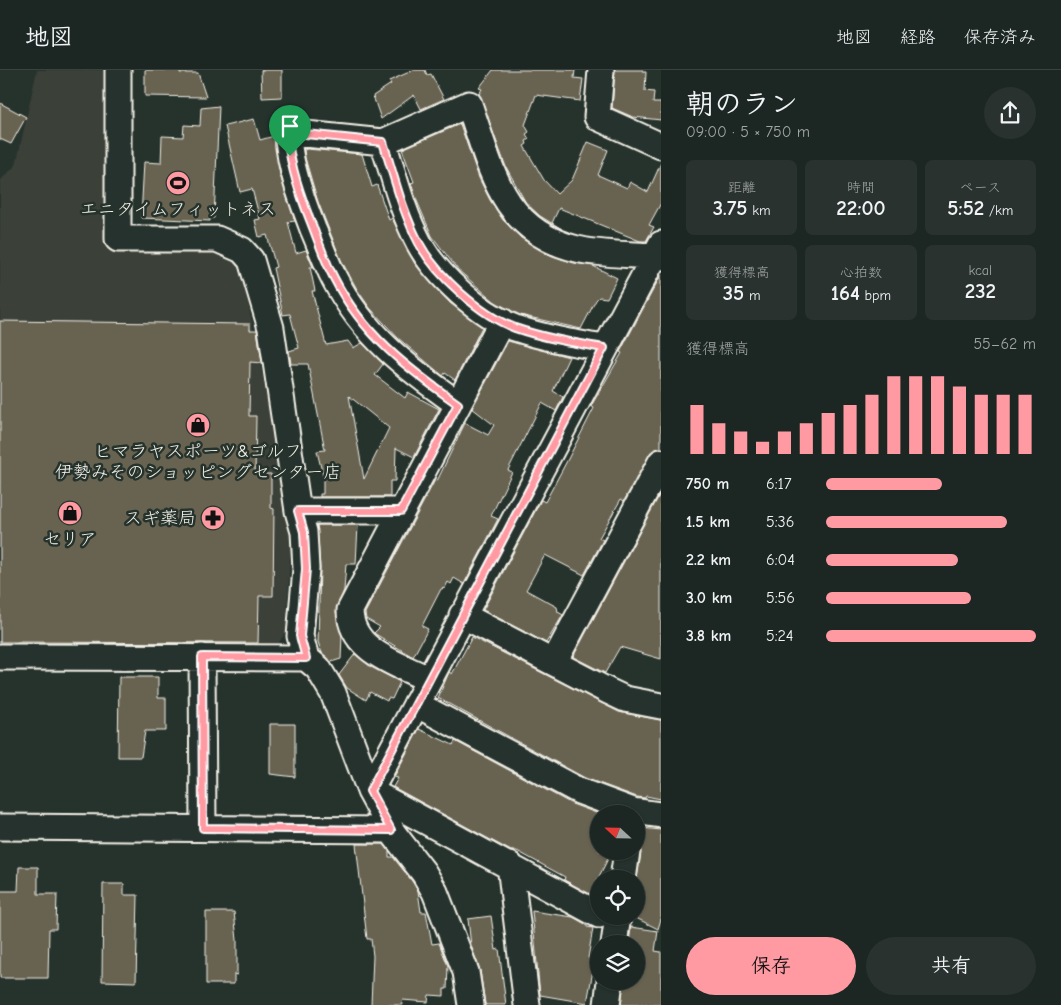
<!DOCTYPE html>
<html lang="ja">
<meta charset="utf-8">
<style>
body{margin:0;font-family:"Comic Neue","Klee One",sans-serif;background:#29322f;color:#f1f3f6;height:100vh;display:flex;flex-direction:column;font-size:19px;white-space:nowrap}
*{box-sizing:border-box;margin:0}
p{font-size:16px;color:#a0a5a5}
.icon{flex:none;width:28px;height:28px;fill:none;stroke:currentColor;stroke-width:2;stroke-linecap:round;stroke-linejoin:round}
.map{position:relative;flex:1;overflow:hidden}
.panel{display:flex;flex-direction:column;background:#1c2622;width:400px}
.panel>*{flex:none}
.needle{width:32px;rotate:292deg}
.fabs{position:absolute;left:590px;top:735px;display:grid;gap:10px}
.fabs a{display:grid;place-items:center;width:55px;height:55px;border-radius:50%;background:#1c2622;box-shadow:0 1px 4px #0004,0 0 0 1px #3a4340;font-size:25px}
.pin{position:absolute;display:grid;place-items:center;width:42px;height:42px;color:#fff;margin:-51px -21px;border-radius:50% 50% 50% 0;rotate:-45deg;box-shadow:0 0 5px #0007}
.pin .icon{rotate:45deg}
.round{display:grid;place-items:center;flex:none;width:52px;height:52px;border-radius:26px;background:#29322f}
.head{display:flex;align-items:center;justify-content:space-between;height:85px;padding:0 25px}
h1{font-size:28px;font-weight:600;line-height:38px}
.metrics{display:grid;grid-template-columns:repeat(3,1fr);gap:8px;height:85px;padding:5px 25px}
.metrics div{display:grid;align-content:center;border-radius:8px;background:#29322f;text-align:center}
.metrics b{font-size:21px;font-weight:600}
.metrics small{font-size:14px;font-weight:400}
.metrics p{font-size:14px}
.chart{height:140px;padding:10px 25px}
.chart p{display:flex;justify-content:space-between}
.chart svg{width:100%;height:90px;margin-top:5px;stroke:#ff9aa2;stroke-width:6}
.primary-button{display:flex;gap:10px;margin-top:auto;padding:10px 25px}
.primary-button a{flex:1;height:58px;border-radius:30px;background:#ff9aa2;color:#111;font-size:20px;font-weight:600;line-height:58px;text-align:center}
.primary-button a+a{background:#29322f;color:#f1f3f6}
ul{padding:0 25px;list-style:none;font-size:16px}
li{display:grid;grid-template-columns:80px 60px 1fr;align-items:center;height:38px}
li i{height:12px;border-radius:6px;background:#ff9aa2}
header{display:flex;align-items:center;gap:30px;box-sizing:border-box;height:70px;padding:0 25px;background:#1c2622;border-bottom:1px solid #3a4340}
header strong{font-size:24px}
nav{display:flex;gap:28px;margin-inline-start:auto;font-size:18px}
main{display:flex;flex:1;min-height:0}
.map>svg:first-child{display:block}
.built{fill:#3a4138}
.building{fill:#686351;stroke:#f4f1e8;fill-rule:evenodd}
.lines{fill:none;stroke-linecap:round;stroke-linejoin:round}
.minor-casing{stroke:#f4f1e8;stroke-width:29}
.minor{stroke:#26332d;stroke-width:25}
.route-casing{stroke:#fff;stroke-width:10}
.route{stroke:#ff9aa2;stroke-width:6}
.labels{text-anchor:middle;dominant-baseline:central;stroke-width:5;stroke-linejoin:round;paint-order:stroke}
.poi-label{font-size:18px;fill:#f4f1e8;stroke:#26332d}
</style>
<header>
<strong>地図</strong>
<nav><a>地図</a><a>経路</a><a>保存済み</a></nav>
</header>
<main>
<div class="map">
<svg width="661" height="935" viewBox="0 0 661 935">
<rect width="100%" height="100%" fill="#26332d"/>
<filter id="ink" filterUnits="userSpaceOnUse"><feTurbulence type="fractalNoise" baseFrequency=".02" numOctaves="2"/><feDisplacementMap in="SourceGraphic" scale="10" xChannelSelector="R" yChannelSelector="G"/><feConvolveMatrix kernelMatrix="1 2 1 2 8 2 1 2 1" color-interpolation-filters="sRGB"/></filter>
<g filter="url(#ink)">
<path class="built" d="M37 0H111L110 176 206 172 239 188 292 451 286 561 277 576 0 580V111L16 95Z"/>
<path class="building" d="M145 0H180V3H198L206 27 145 26Z
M261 0H282V27L262 28Z
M414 0H425L427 5 431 4 444 29 421 39 414 25 381 49 373 26 391 14 389 11Z
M493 0H575L574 8 583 9 580 31 536 25 525 55 529 62 526 64 529 69 526 71 527 74 524 76 544 110 557 124 572 110 588 72 608 80 598 105 627 118 630 112 648 122 661 93V133L649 155 654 157 646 171H640L559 138 552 153 562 159 558 157 540 146 526 133 506 97 479 24 482 19 479 18Z
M615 0H643V2H646L645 21 654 22 653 33H661V50L633 47 612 38Z
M0 33 26 47 11 74 0 69Z
M219 36 214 148H210V151L141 148 144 92 161 93 162 66 183 67 184 55 200 56 201 38Z
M254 49 260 70 274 66 280 105 295 151 288 152 296 183 306 180 313 197H310L315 221H312L326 275 348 271 353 278 362 273 383 294 375 305 405 328 408 322 439 339 414 387 396 378 395 411H390V427H320V424H323V406L317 381 325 380 308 294H291L289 281 299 278 290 244 283 245 273 198 276 197 267 165 259 167 255 150 260 149 252 119 240 122 225 56ZM349 326 389 358 364 409Z
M460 54 479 108 490 130 503 150 521 168 547 184 574 193 593 196 617 208 607 228 599 227 596 230 581 259 520 245 495 232 458 200 432 166 417 131 411 113 414 112 402 79Z
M307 79 362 84 372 117 377 115 389 150 392 148 415 194 450 233 482 257 455 310 445 303 443 306 398 268 370 238 358 221 341 190 318 132 305 88 304 80Z
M661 205V378L654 380 649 385 624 431 621 429 599 468 603 470 584 505 545 485 526 520 557 537 558 542 563 545 546 573 483 540 541 430 545 432 568 389 594 338 591 336 622 283 620 282Z
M0 251 250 254V260H257L262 293 250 292 249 346H256L255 404H271V438L274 439 273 526H259L258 573 0 572Z
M508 271 569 287 553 321 563 327 556 341 542 333 508 400 512 402 491 446 498 449 464 514 454 508 451 514 448 512 445 518 441 519 422 556 428 559 413 587 377 565 374 563 380 557 366 549 365 543 435 410 437 411 465 353 488 365 494 355 472 338Z
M661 422V589L620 577 605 603 573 587Z
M317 455H358L356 494H346L344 520 336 542 342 565 341 589 331 592 322 583 318 572 320 498Z
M472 567 619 642 661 650V729L646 726 645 728 637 727 585 708 438 628 449 602 452 604Z
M355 584 371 597 400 612 392 629 388 628 387 631 370 622 366 630 347 618 339 605Z
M119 607H158V628H166V661H145L141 687H118Z
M270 654H295V707L270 704Z
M419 659 453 675 455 671 572 734 599 744V781H612L590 824 564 810 565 807 517 781H511L393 717 398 708 394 707Z
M641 758 661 760V849L658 859 636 848V813L641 783 639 774Z
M356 774H384L389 781V787H393L412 811 418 821 421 842H426L432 874 439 873 448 896 447 919H444V926L429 925 428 932 402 930 403 935H371L373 886 371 869H367Z
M19 797H38V824H57L56 859H49L48 908H0V821H18Z
M103 814H124V825H138L136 912 102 911Z
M532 841 573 847 587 855V857L593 858 588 888 595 889 587 933 540 925Z
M206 842H234L237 870V905L234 904V914H206Z
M491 846 496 880 499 879 506 935H485L480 900 471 876 468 849Z
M631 857 658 861 655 881 661 882V935H621L624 911H636V874H629Z"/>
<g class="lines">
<g class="minor-casing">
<path id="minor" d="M118 0V169H217L242 180 251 190 271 258 298 441 304 462 306 499 300 566 306 588 318 598 333 623 370 721 393 763 424 803 435 822 466 902 471 935
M601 0 597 47 661 76
M383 72C394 106 402 141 419 173 436 205 480 245 515 258 544 268 574 273 604 278
M458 334C407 298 363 265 334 208 326 192 320 175 313 159 302 130 290 98 288 67L296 63 383 72 469 34C491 97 501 161 577 179 601 185 635 184 661 187
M298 441H401
M462 545 608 621 625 629 661 636
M0 587 306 588
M202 587 203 758
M554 592 661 392
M428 609C398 594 350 581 350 540L502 251
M416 634 579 721 633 741 661 745
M370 721 661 174
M370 721 599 845
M0 757 391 760
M510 795 527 935
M623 809 627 781
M614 874 618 846
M607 935 610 911"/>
</g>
<use href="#minor" class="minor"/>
</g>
</g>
<g class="lines" filter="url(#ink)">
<g class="route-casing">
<path id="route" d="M296 63 383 72C394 106 402 141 419 173 436 205 480 245 515 258 544 268 574 273 604 278L370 721 391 760 203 758 202 587 306 588 300 566 306 499 304 462 298 441H401L458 334C407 298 363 265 334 208 325 191 319 173 312 155 301 127 290 97 288 67Z"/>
</g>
<use href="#route" class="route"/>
</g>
<defs>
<g id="stadium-disc" transform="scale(1.25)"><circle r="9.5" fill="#ff9aa2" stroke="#26332d"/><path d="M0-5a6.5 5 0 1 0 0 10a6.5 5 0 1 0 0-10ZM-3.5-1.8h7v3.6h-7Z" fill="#111"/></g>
<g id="shop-disc" transform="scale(1.25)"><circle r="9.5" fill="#ff9aa2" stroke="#26332d"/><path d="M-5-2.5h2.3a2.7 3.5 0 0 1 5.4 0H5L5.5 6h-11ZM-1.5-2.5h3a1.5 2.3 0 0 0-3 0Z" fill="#111"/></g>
<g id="pharmacy-disc" transform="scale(1.25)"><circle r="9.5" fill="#ff9aa2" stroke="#26332d"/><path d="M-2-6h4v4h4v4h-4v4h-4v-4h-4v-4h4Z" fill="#111"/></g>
</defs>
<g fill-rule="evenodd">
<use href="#stadium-disc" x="178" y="113"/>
<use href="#shop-disc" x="198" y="355"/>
<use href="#shop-disc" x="70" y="443"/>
<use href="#pharmacy-disc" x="213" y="448"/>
</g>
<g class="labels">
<g class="poi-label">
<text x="178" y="139">エニタイムフィットネス</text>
<text x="198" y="381">ヒマラヤスポーツ&amp;ゴルフ<tspan x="198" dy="21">伊勢みそのショッピングセンター店</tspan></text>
<text x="196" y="448" text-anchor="end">スギ薬局</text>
<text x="70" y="469">セリア</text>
</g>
</g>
</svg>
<div class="fabs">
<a><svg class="needle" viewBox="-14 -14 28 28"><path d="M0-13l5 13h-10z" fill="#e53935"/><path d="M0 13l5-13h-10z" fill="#a0a5a5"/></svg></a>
<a><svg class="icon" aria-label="locate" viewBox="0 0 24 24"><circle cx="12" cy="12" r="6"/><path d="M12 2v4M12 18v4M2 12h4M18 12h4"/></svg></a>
<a><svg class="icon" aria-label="layers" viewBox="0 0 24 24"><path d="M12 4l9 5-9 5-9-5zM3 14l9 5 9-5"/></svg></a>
</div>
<div class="pin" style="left:290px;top:86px;background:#1e9e55"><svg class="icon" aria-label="arrive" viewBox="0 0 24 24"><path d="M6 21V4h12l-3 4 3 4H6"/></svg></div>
</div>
<section class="panel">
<div class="head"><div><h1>朝のラン</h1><p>09:00 · 5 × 750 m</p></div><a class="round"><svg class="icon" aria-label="share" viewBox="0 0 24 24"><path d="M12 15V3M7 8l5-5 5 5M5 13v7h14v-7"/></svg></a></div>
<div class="metrics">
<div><p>距離</p><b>3.75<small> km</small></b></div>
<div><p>時間</p><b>22:00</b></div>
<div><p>ペース</p><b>5:52<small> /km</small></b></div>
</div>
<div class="metrics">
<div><p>獲得標高</p><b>35<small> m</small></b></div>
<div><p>心拍数</p><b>164<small> bpm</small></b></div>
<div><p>kcal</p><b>232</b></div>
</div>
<div class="chart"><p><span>獲得標高</span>55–62 m</p>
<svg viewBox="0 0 160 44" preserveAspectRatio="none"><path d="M5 44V20M15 44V29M25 44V33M35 44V38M45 44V33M55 44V29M65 44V24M75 44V20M85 44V15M95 44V6M105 44V6M115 44V6M125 44V11M135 44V15M145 44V15M155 44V15"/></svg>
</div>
<ul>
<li><b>750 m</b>6:17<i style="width:55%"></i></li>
<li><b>1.5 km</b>5:36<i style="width:86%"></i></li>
<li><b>2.2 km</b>6:04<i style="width:63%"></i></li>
<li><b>3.0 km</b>5:56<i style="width:69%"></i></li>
<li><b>3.8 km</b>5:24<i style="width:100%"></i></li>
</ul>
<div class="primary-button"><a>保存</a><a>共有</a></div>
</section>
</main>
